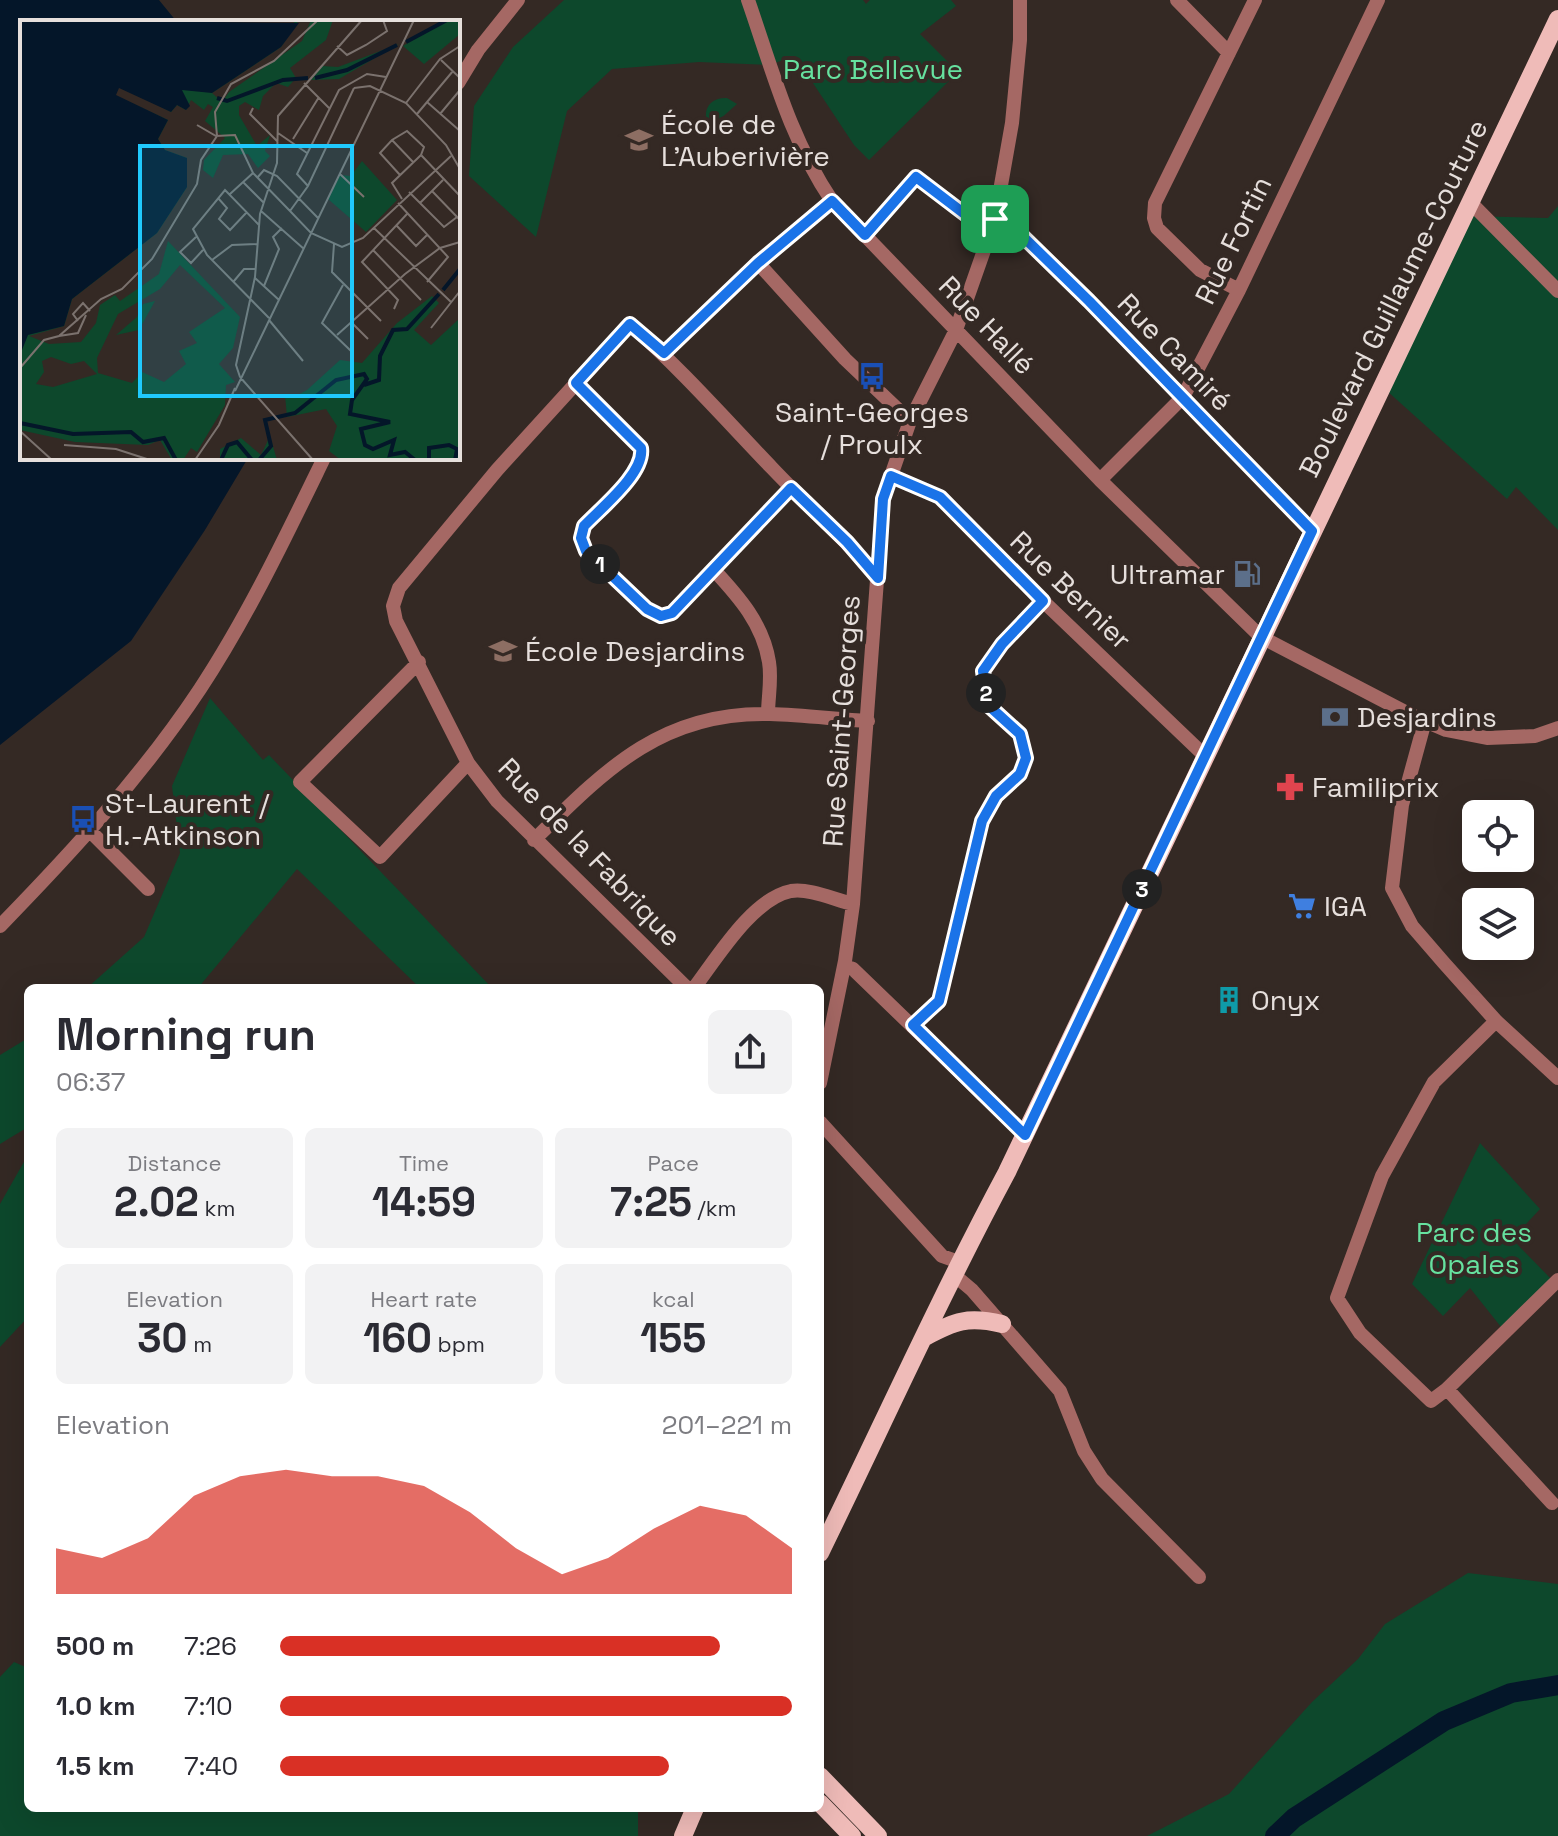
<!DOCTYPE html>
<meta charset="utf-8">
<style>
body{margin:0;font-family:"Space Grotesk",sans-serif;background:#f2f2f3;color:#2b2b33;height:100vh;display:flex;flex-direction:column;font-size:30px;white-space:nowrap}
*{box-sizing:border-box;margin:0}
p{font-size:26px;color:#7c7c81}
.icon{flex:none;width:44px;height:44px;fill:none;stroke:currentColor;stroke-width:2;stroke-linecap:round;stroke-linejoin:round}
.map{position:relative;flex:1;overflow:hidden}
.details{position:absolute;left:24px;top:984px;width:800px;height:828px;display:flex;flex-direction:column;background:#fff;border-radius:12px;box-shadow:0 8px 32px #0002}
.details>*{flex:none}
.fabs{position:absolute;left:1462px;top:800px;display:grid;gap:16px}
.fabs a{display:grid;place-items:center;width:72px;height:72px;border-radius:12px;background:#fff;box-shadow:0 8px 32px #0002;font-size:40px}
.pin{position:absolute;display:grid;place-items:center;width:68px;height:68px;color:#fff;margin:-34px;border-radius:16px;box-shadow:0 4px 12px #0006}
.km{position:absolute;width:40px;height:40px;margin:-20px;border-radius:50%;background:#222;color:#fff;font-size:22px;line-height:40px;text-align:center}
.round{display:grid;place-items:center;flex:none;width:84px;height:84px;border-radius:12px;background:#f2f2f3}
.headline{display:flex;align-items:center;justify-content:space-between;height:136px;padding:0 32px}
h1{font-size:44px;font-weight:800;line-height:60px}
.metrics{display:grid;grid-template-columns:repeat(3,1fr);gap:12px;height:136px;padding:8px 32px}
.metrics div{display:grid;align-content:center;border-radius:12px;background:#f2f2f3;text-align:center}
.metrics b{font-size:40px;font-weight:800}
.metrics small{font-size:22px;font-weight:400}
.metrics p{font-size:22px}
.chart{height:224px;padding:16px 32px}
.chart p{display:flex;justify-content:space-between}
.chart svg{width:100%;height:144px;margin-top:8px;fill:#d93025;opacity:.7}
ul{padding:0 32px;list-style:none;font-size:26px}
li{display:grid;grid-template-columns:128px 96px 1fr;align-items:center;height:60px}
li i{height:20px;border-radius:10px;background:#d93025}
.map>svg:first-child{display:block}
.green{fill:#0d482c}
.water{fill:#041629}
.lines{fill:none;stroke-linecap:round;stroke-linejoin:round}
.river{stroke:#041629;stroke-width:20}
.minor{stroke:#a56864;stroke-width:14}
.major{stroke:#efbbb8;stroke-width:18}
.route-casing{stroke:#fff;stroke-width:16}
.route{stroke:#1a73e8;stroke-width:10}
.labels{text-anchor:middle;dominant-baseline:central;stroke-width:8;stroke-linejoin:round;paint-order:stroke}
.park-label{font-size:28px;fill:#66e19f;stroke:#342924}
.poi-label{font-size:28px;fill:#e6dfdc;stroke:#342924;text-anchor:start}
.street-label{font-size:28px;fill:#e6dfdc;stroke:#342924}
.inset-river{fill:none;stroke:#041629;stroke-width:4}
.inset-road{fill:none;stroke:#7b726e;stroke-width:2}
.view{fill:#20c9fd;fill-opacity:0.15;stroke:#20c9fd;stroke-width:4}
.inset-edge{fill:none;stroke:#e6dfdc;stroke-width:4}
</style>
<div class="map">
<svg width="1558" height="1836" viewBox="0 0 1558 1836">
<rect width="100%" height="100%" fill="#342924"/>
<path class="green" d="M564 0H863L866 4 870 0H951L956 6 920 34 958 72 869 160 854 145 795 56 769 65 699 62 612 69 567 111 536 237 469 176 474 106 513 47Z
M727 98 737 104 710 128C700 112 709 97 727 98Z
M1558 206V530L1516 487 1507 499 1386 390 1471 216 1548 218Z
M210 698 263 760 269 755 492 988H420L297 869 198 988H87L144 937 180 853 172 786Z
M28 1038V1127L0 1144V1055Z
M1480 1143 1540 1209 1512 1239 1555 1283 1505 1332 1470 1288 1443 1316 1412 1284Z
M28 1158V1317L0 1347V1204L25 1160Z
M1468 1573 1558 1584V1836H1147L1229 1794 1312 1702 1358 1659 1385 1624Z
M14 1662 28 1668V1808H638V1836H0V1677Z"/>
<path class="water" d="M0 0H159L177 22H22V458H248L205 530 131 641 0 745Z"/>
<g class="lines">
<path class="river" d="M1275 1836 1294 1818 1444 1721 1511 1693 1558 1685"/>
<path class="minor" d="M748 0C772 69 790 139 832 201L1100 480 1261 637 1409 714 1446 730 1487 738 1535 736 1558 728
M1177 0 1229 53
M458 83 478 50 518 0
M1470 202 1558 291
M865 235 916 177 966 215 981 220H1006L1089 301 1312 531
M758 263 845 359 910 421
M1239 290 1200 270 1157 228 1154 218 1155 203 1255 0
M664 353 758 263 832 201
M576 383 641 448C645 473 601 508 584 526L581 538 586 551 647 609 661 616 672 613 791 488
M891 476 940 497 1043 601 1205 756
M1100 480 1183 397 1239 290 1378 0
M714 570C739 597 763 624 769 662 772 679 768 698 768 714
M419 662 300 782 380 857 468 763
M1425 721 1402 805 1392 888 1412 926 1444 963 1496 1021 1558 1078
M90 831 148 889
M534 840C605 770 662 711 770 714 803 715 835 719 868 721
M0 926C72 852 143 775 200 689 248 616 286 536 324 458
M844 966 853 969 1025 1135
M687 988 497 801 468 763 396 621 393 606 399 588 497 470 630 324C681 369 725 419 772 468 807 505 845 538 878 578
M694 988C717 958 752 899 791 891 810 888 835 900 853 904
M1496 1021 1434 1082 1382 1176 1337 1298 1360 1333 1431 1401 1447 1389 1558 1280
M913 1025 939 1001 982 821 996 796 1020 774 1026 758 1020 734 988 705 983 671 1002 644 1043 601
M820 1083 845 961 853 904 883 499 910 421 956 330 995 219 1012 123 1020 40V0
M820 1122 942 1256 959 1262
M953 1274 972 1290 1060 1391 1084 1451 1102 1479 1199 1577
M1447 1389 1552 1503"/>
<path class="major" d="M925 1337C955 1321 968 1316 1002 1324
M820 1553C882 1426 940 1297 1007 1172L1558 19
M820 1776 878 1836
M820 1803 852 1836
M683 1836 695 1808"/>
</g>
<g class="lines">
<g class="route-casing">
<path id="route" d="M916 177 966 215 981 220H1006L1089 301 1312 531 1025 1135 913 1025 939 1001 982 821 996 796 1020 774 1026 758 1020 734 988 705 983 671 1002 644 1043 601 940 497 891 476 883 499 878 578 847 542 791 488 672 613 661 616 647 609 586 551 581 538 584 526C601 508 645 473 641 448L576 383 630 324 664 353 758 263 832 201 865 235Z"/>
</g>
<use href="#route" class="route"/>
</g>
<defs>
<g id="school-bare" transform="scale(2.16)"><path d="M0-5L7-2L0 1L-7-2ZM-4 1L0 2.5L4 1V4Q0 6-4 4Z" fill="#8d6e63" stroke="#342924" stroke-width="2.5" paint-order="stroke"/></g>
<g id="bus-bare" transform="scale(2.16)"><path d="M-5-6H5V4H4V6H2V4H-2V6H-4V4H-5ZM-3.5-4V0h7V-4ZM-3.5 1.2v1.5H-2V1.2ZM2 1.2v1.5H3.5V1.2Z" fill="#1a4fb4" stroke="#342924" stroke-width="2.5" paint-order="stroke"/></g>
<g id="fuel-bare" transform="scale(2.16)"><path d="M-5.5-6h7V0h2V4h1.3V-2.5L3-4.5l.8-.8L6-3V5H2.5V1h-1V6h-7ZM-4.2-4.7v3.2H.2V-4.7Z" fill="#5c6f8a" stroke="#342924" stroke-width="2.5" paint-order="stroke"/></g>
<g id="bank-bare" transform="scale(2.16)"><path d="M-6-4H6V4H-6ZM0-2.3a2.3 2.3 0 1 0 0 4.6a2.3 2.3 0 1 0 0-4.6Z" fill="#5c6f8a" stroke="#342924" stroke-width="2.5" paint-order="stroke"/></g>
<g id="pharmacy-bare" transform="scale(2.16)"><path d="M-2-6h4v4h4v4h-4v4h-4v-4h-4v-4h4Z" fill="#e0444e" stroke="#342924" stroke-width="2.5" paint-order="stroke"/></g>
<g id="supermarket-bare" transform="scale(2.16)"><path d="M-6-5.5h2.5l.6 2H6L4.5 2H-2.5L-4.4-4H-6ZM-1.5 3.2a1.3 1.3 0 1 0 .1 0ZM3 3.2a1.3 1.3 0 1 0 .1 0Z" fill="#3f7fe0" stroke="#342924" stroke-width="2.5" paint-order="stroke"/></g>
<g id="building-bare" transform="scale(2.16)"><path d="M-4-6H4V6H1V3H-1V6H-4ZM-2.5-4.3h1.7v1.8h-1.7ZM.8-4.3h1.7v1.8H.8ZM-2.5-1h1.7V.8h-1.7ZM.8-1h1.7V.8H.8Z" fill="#0f9aa8" stroke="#342924" stroke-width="2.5" paint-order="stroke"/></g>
</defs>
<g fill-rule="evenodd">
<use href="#school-bare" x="639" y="140"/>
<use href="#bus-bare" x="872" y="376"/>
<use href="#fuel-bare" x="1247" y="574"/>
<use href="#school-bare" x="503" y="651"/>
<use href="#bank-bare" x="1335" y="717"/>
<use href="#pharmacy-bare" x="1290" y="787"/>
<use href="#bus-bare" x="83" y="819"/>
<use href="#supermarket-bare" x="1302" y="906"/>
<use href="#building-bare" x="1229" y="1000"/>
</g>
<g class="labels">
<g class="park-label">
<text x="873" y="69">Parc Bellevue</text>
<text x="1474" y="1232">Parc des<tspan x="1474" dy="32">Opales</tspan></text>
</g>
<g class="poi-label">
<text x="661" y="124">École de<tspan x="661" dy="32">L'Auberivière</tspan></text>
<text x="872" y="412" text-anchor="middle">Saint-Georges<tspan x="872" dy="32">/ Proulx</tspan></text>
<text x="1225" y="574" text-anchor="end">Ultramar</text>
<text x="525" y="651">École Desjardins</text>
<text x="1357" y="717">Desjardins</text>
<text x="1312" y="787">Familiprix</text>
<text x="105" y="803">St-Laurent /<tspan x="105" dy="32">H.-Atkinson</tspan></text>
<text x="1324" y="906">IGA</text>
<text x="1251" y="1000">Onyx</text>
</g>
<g class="street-label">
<text transform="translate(1233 240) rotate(-64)">Rue Fortin</text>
<text transform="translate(1393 298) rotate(-64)">Boulevard Guillaume-Couture</text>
<text transform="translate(987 325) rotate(46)">Rue Hallé</text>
<text transform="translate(1175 352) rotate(46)">Rue Camiré</text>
<text transform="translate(1071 590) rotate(44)">Rue Bernier</text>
<text transform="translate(841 721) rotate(-86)">Rue Saint-Georges</text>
<text transform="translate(590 852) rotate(46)">Rue de la Fabrique</text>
</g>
</g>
<g transform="translate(20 20)">
<rect width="440" height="440" fill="#342924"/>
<path d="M279 0 261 27 192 73 202 82 209 72 282 21 291 0H313L306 20 270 48 276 58 268 67 256 63 243 76 239 90 225 82 219 86V95L237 126 250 115 245 131 250 136 238 148 228 134 203 135 193 158 183 150 184 140 205 118 185 101 193 87 188 84 184 90 171 80 166 90 157 85 151 92 126 79ZM426 0H440V14L404 44 383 26ZM379 24 319 59 291 60 302 46 318 47ZM105 80 148 100 138 119 145 130 167 138V167L137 213 52 279 44 306 9 316 29 324 61 322 76 303 80 285 95 275 100 281 139 254 148 221 220 297 213 328 199 344 215 362 206 365 205 385 177 432 171 428 163 440H152L140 420 128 425 55 422 0 410V302ZM160 245 205 288 169 312 177 323 159 331 166 344 144 362 122 352 112 363 78 353 77 338 98 294 140 269ZM31 337 51 344 64 341 77 354 33 367 16 364 24 352 22 341ZM342 141 377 180 346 212 308 179 320 155 331 156ZM412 276 419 283 394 310 411 325 440 298V440H321L309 431 317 406 306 389 267 397 265 375 272 378 287 370 320 340 342 343 377 303ZM135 281 119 310 96 315 117 297 123 284ZM250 416 257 440H200V429L221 418 241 435Z" fill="#0d482c" fill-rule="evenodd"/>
<path d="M0 0 279 3 261 27 192 73 162 70 170 86 166 90 157 85 151 92 99 68 96 75 148 100 138 119 145 130 167 138V167L137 213 52 279 44 306 8 315 0 335Z" fill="#041629"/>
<path class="inset-river" d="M386 22 427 0M295 58 327 50 377 25M197 78 207 81 263 60 288 58M423 270 440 249M344 365 359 360 360 336 373 310 387 309 419 274M0 403 53 414 111 412 123 422 144 418 156 440M201 440 208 425 217 422 232 440M239 440 251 426 245 400 275 393 316 360 344 354 347 359 332 380 330 394 370 402 341 409 345 425 353 429 374 420 370 435 385 432 395 440M409 440V428L429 425 437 429 435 440"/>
<path class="inset-road" d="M317 26 327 35 346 25 367 11 363 0M421 40 440 58M284 63 309 88M334 68 350 66 386 83 426 125 440 149M407 82 440 111M386 83 420 39 440 26M233 88 230 94 258 122M397 94 433 51M420 94 440 70M177 105 196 116 215 115 233 153 270 191 291 213 322 227 343 218 431 136M258 113 287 133M273 119 299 77M372 120 393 142M401 135 440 176M320 154 344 177M380 155 360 133 372 120 387 111 404 127 401 135M237 158 244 150 257 156 298 198M223 162 244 183M288 166 277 154 319 70 347 54 366 57M412 171 440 200M389 172 424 207 437 197M210 174 233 153M198 178 207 188 199 199 210 210 227 192M382 179 372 163 401 135M378 183 428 237 407 262M400 183 423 160M241 191 284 229M270 191 288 166 334 68M239 205 205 170 173 209 187 235 249 298M377 206 396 226 407 215M354 208 431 282M176 217 160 232 171 243 183 230M314 224 312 252 361 301M353 230 401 280M192 240 212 225 238 224M235 258 259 280M214 261 224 249H236M323 265 302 303 331 331M244 266 259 229 253 217 262 208M374 289 378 280 342 242 387 194M249 300 283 341M58 301 53 294 63 283 70 291M331 302 348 319M411 308 440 271M317 315 385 254 420 228 440 222M39 316 58 313 66 295M0 348 24 320 39 316 81 279 102 269 132 239 177 164 181 140 197 116 195 92 211 64 254 41 298 0M220 357 216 345 235 257 240 194 257 143 258 96 342 0M220 357 293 440M215 371 394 0M0 411 32 440M44 425 96 429 130 440M175 440 199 405 215 368"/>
<path class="view" d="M120 126H332V376H120Z"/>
<rect width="440" height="440" class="inset-edge"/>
</g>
</svg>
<div class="fabs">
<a><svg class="icon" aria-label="locate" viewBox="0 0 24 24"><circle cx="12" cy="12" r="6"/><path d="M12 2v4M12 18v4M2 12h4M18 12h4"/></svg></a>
<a><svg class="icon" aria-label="layers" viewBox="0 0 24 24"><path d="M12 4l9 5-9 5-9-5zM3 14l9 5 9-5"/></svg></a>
</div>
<div class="pin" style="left:995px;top:219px;background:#1e9e55"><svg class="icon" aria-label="arrive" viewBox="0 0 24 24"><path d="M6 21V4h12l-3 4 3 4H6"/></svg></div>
<b class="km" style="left:600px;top:564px">1</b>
<b class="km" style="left:986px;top:693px">2</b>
<b class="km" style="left:1142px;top:889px">3</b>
<section class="details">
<div class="headline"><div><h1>Morning run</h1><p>06:37</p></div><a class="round"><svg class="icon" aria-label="share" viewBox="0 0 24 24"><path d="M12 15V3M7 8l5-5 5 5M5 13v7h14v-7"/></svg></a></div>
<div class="metrics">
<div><p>Distance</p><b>2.02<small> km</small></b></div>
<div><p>Time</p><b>14:59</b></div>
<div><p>Pace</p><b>7:25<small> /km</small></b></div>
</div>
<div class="metrics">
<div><p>Elevation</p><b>30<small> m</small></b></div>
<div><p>Heart rate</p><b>160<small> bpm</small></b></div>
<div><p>kcal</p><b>155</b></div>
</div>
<div class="chart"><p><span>Elevation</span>201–221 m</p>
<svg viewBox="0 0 160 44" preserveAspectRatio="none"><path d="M0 44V30L10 33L20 27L30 14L40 8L50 6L60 8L70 8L80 11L90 19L100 30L110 38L120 33L130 24L140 17L150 20L160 30V44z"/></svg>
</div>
<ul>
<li><b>500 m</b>7:26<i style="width:86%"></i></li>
<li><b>1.0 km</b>7:10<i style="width:100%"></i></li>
<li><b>1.5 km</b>7:40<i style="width:76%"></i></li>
</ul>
</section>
</div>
